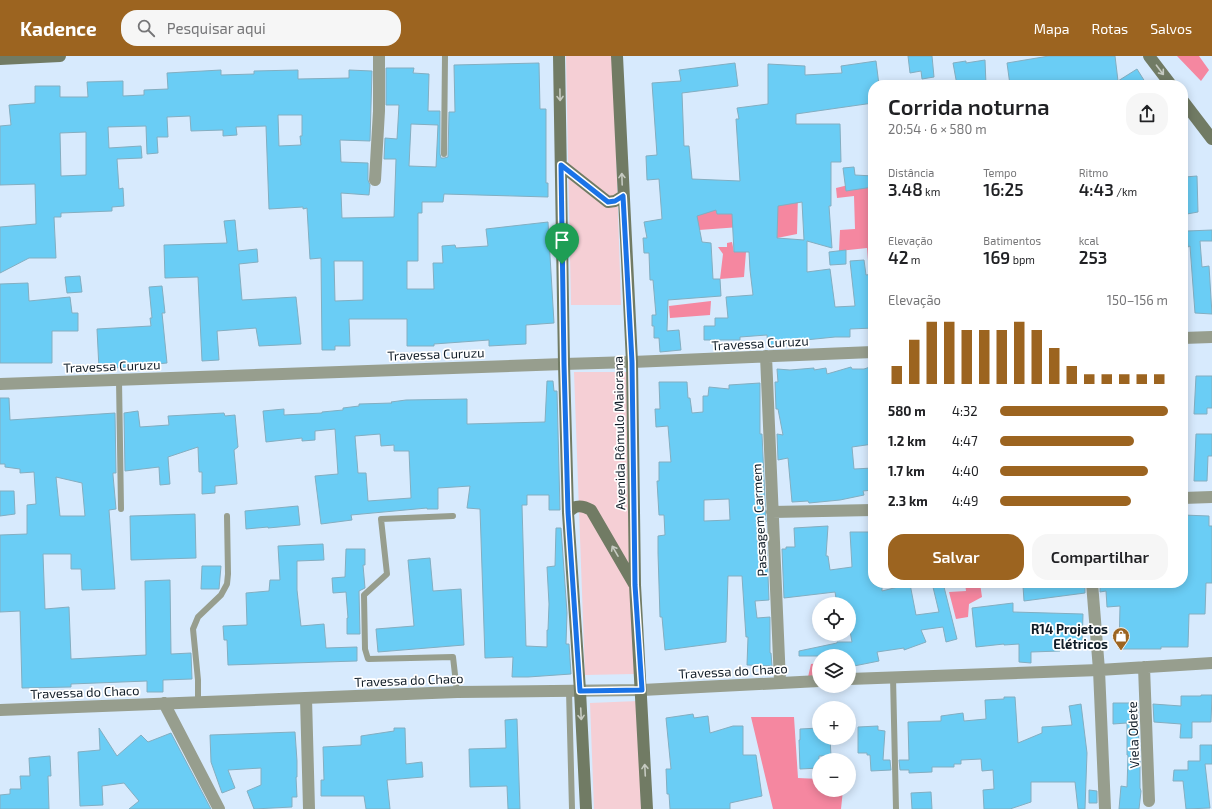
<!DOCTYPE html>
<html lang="pt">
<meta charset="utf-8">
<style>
body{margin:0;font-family:"Exo 2",sans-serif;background:#f6f6f6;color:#202124;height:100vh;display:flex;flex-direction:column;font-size:15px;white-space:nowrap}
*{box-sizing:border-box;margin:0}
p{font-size:13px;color:#757577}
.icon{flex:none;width:22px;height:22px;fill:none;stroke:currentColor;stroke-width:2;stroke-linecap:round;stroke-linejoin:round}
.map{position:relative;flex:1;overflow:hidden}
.panel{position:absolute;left:868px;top:24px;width:320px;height:508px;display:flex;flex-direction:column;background:#fff;border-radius:16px;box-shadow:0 2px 10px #0003}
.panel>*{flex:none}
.buttons{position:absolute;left:812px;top:541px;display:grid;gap:8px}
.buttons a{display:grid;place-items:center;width:44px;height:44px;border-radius:50%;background:#fff;box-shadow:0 2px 10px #0003;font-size:20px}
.pin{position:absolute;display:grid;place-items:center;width:34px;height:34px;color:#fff;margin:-41px -17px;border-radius:50% 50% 50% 0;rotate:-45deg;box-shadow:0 0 4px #0007}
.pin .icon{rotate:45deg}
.round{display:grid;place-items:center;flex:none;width:42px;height:42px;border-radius:16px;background:#f6f6f6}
.headline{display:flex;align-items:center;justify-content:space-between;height:68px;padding:0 20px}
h1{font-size:22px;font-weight:600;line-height:30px}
.figures{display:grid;grid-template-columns:repeat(3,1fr);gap:6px;height:68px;padding:4px 20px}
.figures div{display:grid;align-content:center}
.figures b{font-size:17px;font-weight:600}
.figures small{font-size:11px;font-weight:400}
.figures p{font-size:11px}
.chart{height:112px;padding:8px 20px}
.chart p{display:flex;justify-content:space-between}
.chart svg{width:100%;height:72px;margin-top:4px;stroke:#9c6420;stroke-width:6}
.cta{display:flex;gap:8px;margin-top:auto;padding:8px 20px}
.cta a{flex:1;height:46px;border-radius:16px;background:#9c6420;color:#fff;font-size:16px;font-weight:600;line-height:46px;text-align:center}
.cta a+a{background:#f6f6f6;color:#202124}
ul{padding:0 20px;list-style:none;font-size:13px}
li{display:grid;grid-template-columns:64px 48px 1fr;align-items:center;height:30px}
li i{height:10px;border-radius:5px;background:#9c6420}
header{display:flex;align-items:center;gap:24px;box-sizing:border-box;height:56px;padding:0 20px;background:#9c6420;color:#fff}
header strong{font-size:19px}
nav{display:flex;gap:22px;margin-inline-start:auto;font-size:14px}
.search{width:280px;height:36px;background:#f6f6f6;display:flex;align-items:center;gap:10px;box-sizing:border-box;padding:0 14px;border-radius:16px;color:#757577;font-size:15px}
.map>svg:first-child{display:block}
.green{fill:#f5cfd5}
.forest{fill:#f587a0}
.building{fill:#6acdf5;stroke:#83aec1;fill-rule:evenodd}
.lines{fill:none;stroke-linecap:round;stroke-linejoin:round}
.lane{stroke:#979e8e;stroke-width:6}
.street{stroke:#979e8e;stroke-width:12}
.secondary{stroke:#717b64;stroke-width:12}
.oneway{stroke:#c6cac1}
.route-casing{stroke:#fff;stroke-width:8}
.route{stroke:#1a73e8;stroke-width:5}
.labels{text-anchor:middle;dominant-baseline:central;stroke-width:3.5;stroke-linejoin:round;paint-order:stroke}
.street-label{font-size:13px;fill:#101c27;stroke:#fff}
.poi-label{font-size:13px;font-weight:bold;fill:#101c27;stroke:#fff;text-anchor:end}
</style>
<header>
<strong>Kadence</strong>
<div class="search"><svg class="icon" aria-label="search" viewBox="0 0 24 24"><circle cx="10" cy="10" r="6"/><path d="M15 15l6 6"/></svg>Pesquisar aqui</div>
<nav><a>Mapa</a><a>Rotas</a><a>Salvos</a></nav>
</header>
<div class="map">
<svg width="1212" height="753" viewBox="0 0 1212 753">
<rect width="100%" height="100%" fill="#d7eafd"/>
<path class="green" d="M566 0H613L621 249H571Z
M574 316H628L634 618 585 619Z
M638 645 641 753H594L590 647Z"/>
<path class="forest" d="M1177 0H1199L1209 14 1201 25Z
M861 126 873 131V217L869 218 867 192 839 195 840 174 855 173 854 140 837 142 836 132Z
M773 138 798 139 797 178 777 182Z
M703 149H715L717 158H738L740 171 699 174 692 163Z
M732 186 734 196H746L744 221 720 223 723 198 718 191H727V187Z
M711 245 710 259 670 262 669 250Z
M965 527H980L982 541 969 548 968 561 956 563 949 536 966 535Z
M819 607V621H808L811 608Z
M751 661H794L798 722 819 723V734H843L841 753H773Z"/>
<path class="building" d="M908 0H932L934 21 922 23 921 15 910 17Z
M1049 0H1115L1118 25 1137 13 1147 29H1060L1059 25 1031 29H1010L1007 7Z
M985 4 986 29H957L953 7 966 5V7Z
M876 5 879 29H873V47L796 58V68H840L841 106H831V150H829L832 192 807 185V216L830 213 835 251 855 250 850 205 864 204 866 219 873 218V272L850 273V281H835L805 284V286L768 290 767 279 740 281V284H704V270H715V262H728L726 241 753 239 750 214 749 196H734L732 158H717L716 154 697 160 702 186 711 187 713 223H720L721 240 668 244 667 275 679 274 681 294 660 296 659 282H654V270H652V259H656L653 224H650L649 197H644L643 182H647L644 166 662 163 659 123 647 124 646 100 657 99 652 27 681 25 679 14 735 7 738 30 682 37 684 90H689L692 123 740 125 736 63H739L737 52 768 48V8L805 10V19L842 17 841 10ZM802 146 804 184 777 182 778 150Z
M539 7 540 53H546V127H548V141L444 138 443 146H422V157H418V205H407V233H434L433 207H443L442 190 455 189 456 192 488 190 486 173 548 166 554 267 526 269V288L489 290V284L434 288V290H407V263H349L350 290H335V294H322L321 202 310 203 307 152 303 153V151L269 153 266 70 236 71 237 79 223 80V74L191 75 190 60 167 61 168 81H157L158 97 147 98 146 70 108 71 109 92 141 90 142 102 117 103 119 133 123 132 124 150 112 151V155L61 157V161H54L56 202H29L0 217V171L36 168 35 128 0 129V70L11 69 9 49 35 47V30H60V41H88L87 26 123 25V40L144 39V34L168 33 167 17 221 14V19L254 18V15L298 14V23L349 22V14L372 15 370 85 340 84 341 106 368 107V124L370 129 369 139 341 137 342 162 394 161 396 103H384L385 82 397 83 399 49H386V12H414L413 17 429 18 428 55H440V98L441 102H444L448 101V98L449 56H455L454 9ZM278 59H302V80H300L301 89 279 90ZM411 68 438 69 436 111 409 110ZM86 76V119L61 120 60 77ZM334 205H363V244L335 245Z
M854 111 855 119 873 120V131L846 135 843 112Z
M1197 120 1198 156 1187 158 1185 121Z
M235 164 238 195 257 193 258 206 239 208 242 244 296 241 301 288 259 290 256 272 217 275 219 304 202 305 198 221 165 222 164 189 227 187 224 165Z
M1212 174V185H1200L1202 211 1209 210 1212 258 1195 257 1190 190 1188 191 1187 175Z
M846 194V208L830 209 829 196Z
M80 220 82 236 67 237 65 221Z
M28 227 29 245 70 241 72 257H78V275H52V307H0V228Z
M162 230 165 257H162L167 307 145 309V310L99 313 97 273 151 270 150 262H152L149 231Z
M873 310V388L852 391 854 413 873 412V434L863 435 864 439 840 444 809 447 808 445 792 446 788 402 778 404 777 378 783 379 778 353H776L775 326H778L777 313 790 314 814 312V314L826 312 827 318 851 311 852 313H864Z
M1196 320H1212V352H1207V358H1194Z
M547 325H553L554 335H557L560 454H549V439H527V449H522L526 590 547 591V574H548L549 548 547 511 555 510 556 472H561L567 557 566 588H569L571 618 528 621H512L513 601 485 602 480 453 467 452 470 430 438 432V453H427V452L351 459 352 464 321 468 315 420 338 418 335 373 315 375V384L302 385V382L266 386 263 355 284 353V359L322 357V356L343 354V352L359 350V348L392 347 391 346 406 344 467 343V368L545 366ZM380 378 381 390 394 389V395H409L411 442 368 445 366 417H358L355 380Z
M659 326H687L688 342H690L692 357 703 356V340H708L709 331 729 333V329L760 327V378H762L766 466 763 467V470H757L758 494H767L769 544 755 545 757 562 770 561V597H771L772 610 747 609 748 581H746L742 520H728L726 586 665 594 662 561H660L658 497V480L665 479 664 459H659L657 425H659V406H671L668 370 656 371 655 353H660ZM729 443 730 464 704 465V444Z
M0 342H9L10 364 115 357 116 417H113V419L116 453 109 454 115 533 82 534 81 513H71V498H43L45 553 69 551 71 603 146 599 145 525 170 524 171 598 191 597 192 623 163 624V636H147V625L71 628V631L22 632 20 555 0 556V479L27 478V449L36 448 34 416 20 417V413L5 411V408H0ZM56 421 82 427 85 460H60Z
M138 355 140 371 169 369 168 360 224 357 225 360 235 359 238 391 234 394 237 428 215 430V437L202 438V416H199L198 391 168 401 170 428 160 429 159 411 125 415 124 357Z
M1196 378H1212V400H1208L1207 425H1194Z
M0 435H14L15 458 0 460Z
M298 450 300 469 268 472V471L246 473 245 455Z
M195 458 196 502 131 504 130 460Z
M1183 459 1209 460V470H1212V527H1206L1205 558H1189L1188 591H1161V593H1119L1120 550 1107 551 1106 535 1100 536V527H1117V531H1165V527H1183Z
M828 470 826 500H828L830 514 852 511 850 476H873V528L882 527V535L910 528 916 559 939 556 932 527H943L957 583 946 586 943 571 921 574 926 586 904 594V592L877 596 879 605 849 611V600H799V595L837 587V586H852L849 570V548H837L835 536 784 542 782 493H786V491H795L794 472Z
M323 488 324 504 297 505V534L301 570 324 568 326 592 357 591V605L228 609 227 584H224L223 570 247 569 246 537 269 535 270 524H280L278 490Z
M346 493H365V509H363L365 532 359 535 360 578H347V562H348L346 536 333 537 332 522 345 521Z
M430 502 433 535 461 533 464 589 378 596 376 573 414 570 408 504Z
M202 510H221L219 533H201Z
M1044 527H1085V537L1024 545 1023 530 1044 529Z
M1013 547V556L1083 558 1082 592 1060 591V595L1031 596V607L1019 606V588L1004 589V588L976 591 972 552Z
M1201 639H1212L1211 666H1192V682H1180L1181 668 1154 666 1153 648 1181 650V640H1201Z
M1004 641H1015L1018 687 1042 677V671L1072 669 1069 650 1081 648 1087 697 1085 753H1078L1075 726H1031V746L1010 753H984L983 734 994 733 993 714 982 715 981 703 961 704V708H954V711H932V716L909 717V714H900L899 704H909L908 666 941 665V660L963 657 964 665 986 663 985 644 1004 643Z
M1113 647H1138L1139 705H1140V732L1141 735 1139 753H1119L1121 730 1127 731 1128 699H1127V667L1113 668Z
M693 658 694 662 708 660 710 677 733 670H743V699H756L762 740 730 747V753H670L669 738H667L666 713H671L666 662Z
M517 663 520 753H508L507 730 470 731 469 693 506 692 505 664Z
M878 670V674L885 675 883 704H890L891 714 871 715 870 699H867V697H858V671Z
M99 672 117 700 141 679 148 686 171 677 211 753H129L139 745 124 727 102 730 103 749 80 750 78 696 100 694Z
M394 672H405L406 708 422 706 423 721 387 724 390 753H366L364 740H321V724H324L323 691 361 689V680L394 675Z
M819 672V682H830L831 700H819V712L800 713 799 684H800V673Z
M295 676 297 705V721H296L297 741H292V751L254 753 247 735 261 729V712L228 714 235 732 222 737 211 706 210 679Z
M1200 689H1212V708H1205L1210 752 1186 753 1183 725H1173L1174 714H1188V705H1200Z
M50 700 51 720H48L49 753H0V739L10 738V733H21L20 720H30L29 702Z
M1089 734 1097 735V747H1089Z
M931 736 932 753H912L911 737Z"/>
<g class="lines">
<path class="lane" d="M444 98 445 0
M119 324 121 453
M453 460 381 463 387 518 364 539 365 593 368 603 453 601 457 636
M893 621 896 753
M569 635 572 753
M198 646V624L193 573 198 561 221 539 227 528 228 518 227 460"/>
<path class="street" d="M375 124 379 55V0
M1183 282 1212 281
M766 300 780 626
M0 328 564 308 632 306 873 296
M1183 442 1212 441
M772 456 873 454
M1092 527 1099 614 1105 753
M1144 611 1149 745
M849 623 1099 614 1212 607
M306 642 309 753
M164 647 219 753
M0 654 457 636 642 634 819 625"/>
<path class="secondary" d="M559 0 564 308 568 457 580 635 586 753
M617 0 632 306 635 529 647 753
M1149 0 1171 29
M0 3 60 0
M1183 45 1212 83
M561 109 608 146 615 145 623 140
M568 457C575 448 582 449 591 454L634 528"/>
</g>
<defs><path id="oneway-shaft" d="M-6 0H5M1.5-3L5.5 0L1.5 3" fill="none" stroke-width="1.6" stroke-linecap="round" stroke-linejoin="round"/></defs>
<g class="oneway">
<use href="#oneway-shaft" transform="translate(1160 14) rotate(53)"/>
<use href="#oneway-shaft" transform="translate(560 39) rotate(89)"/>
<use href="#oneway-shaft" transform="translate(622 123) rotate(-92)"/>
<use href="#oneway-shaft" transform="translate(615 495) rotate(-120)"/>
<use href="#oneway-shaft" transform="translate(581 658) rotate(87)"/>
<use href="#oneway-shaft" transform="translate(645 714) rotate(-93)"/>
</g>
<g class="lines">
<g class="route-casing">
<path id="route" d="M561 109 608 146 615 145 623 140 632 306 635 529 642 634 580 635 568 456 564 308Z"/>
</g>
<use href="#route" class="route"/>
</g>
<defs>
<g id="shop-pin" transform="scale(0.9)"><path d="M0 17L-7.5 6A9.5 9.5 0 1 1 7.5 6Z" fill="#9c6420" stroke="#fff"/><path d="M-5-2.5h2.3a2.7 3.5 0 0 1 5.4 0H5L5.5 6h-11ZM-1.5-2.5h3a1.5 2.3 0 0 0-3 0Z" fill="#fff"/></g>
</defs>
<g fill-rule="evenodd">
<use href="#shop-pin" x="1121" y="580"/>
</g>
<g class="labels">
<g class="street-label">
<text transform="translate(760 287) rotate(-3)">Travessa Curuzu</text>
<text transform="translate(436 298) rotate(-2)">Travessa Curuzu</text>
<text transform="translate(112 310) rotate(-2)">Travessa Curuzu</text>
<text transform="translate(619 377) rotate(-91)">Avenida Rômulo Maiorana</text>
<text transform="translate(759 464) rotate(-93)">Passagem Carmem</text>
<text transform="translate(733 615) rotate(-3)">Travessa do Chaco</text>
<text transform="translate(409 624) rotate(-2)">Travessa do Chaco</text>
<text transform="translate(85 636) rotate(-2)">Travessa do Chaco</text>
<text transform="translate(1133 679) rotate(-92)">Viela Odete</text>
</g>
<g class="poi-label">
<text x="1108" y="573">R14 Projetos<tspan x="1108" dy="15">Elétricos</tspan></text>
</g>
</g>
</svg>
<div class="buttons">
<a><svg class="icon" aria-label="locate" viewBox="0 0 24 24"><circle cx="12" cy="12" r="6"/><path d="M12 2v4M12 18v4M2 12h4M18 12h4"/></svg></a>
<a><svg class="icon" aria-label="layers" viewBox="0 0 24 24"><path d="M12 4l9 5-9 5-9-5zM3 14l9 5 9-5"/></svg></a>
<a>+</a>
<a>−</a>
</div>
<div class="pin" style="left:562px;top:208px;background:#1e9e55"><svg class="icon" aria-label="arrive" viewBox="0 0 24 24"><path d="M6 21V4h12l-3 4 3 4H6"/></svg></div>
<section class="panel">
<div class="headline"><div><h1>Corrida noturna</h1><p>20:54 · 6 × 580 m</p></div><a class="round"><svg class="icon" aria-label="share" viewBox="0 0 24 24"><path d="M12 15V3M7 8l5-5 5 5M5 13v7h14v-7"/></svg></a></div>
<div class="figures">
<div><p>Distância</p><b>3.48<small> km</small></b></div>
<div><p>Tempo</p><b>16:25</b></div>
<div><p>Ritmo</p><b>4:43<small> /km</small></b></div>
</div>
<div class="figures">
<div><p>Elevação</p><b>42<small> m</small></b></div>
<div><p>Batimentos</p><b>169<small> bpm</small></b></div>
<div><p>kcal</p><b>253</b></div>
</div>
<div class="chart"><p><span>Elevação</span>150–156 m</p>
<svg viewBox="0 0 160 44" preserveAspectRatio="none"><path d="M5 44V33M15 44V17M25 44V6M35 44V6M45 44V11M55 44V11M65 44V11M75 44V6M85 44V11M95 44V22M105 44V33M115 44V38M125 44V38M135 44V38M145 44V38M155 44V38"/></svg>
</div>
<ul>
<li><b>580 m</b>4:32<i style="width:100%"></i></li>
<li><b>1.2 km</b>4:47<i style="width:80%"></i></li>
<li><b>1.7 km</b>4:40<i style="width:88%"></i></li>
<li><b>2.3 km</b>4:49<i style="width:78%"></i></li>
</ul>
<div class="cta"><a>Salvar</a><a>Compartilhar</a></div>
</section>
</div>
